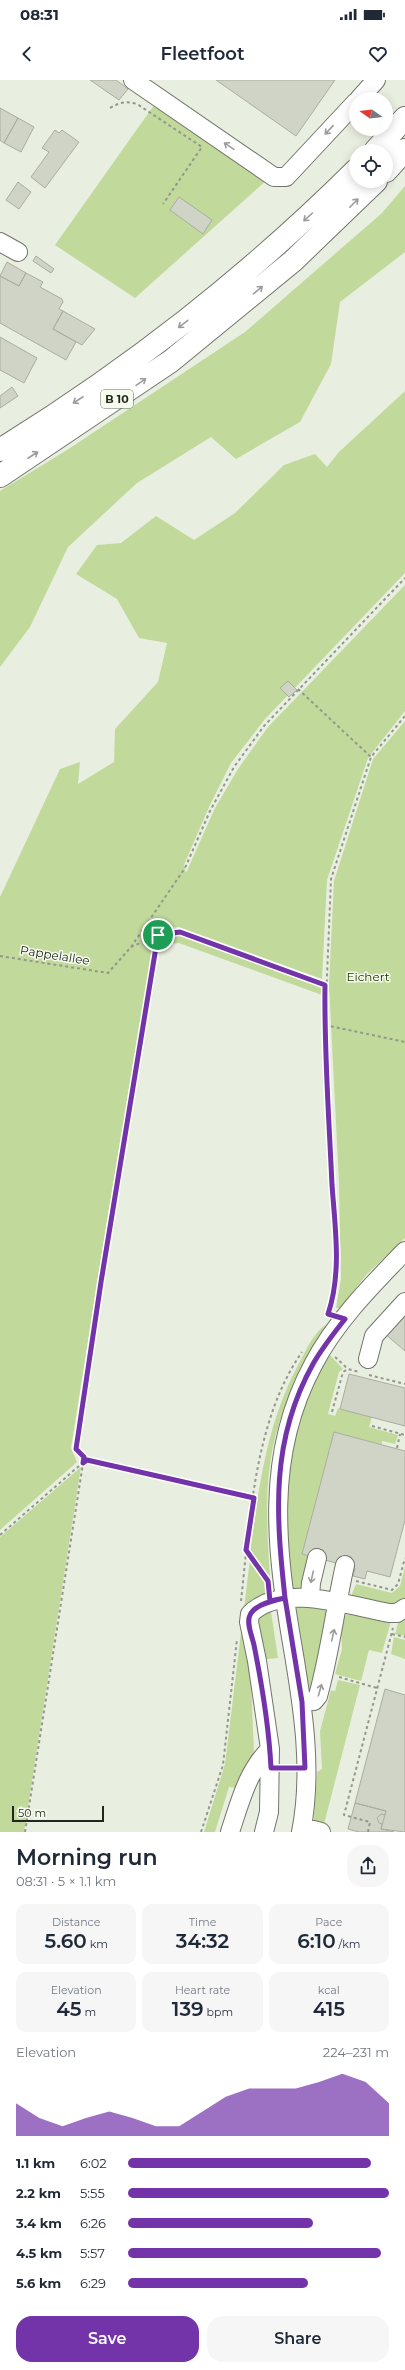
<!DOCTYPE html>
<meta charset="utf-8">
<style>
body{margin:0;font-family:Montserrat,sans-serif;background:#f6f6f7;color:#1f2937;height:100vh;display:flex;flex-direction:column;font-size:15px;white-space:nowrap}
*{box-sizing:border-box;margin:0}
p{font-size:13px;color:#747a83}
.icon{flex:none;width:22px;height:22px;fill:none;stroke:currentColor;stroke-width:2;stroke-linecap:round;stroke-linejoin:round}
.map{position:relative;height:1752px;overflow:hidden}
.details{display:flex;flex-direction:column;background:#fff;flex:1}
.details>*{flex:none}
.needle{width:26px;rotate:284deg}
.fabs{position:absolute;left:349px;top:12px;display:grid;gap:8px}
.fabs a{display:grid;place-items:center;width:44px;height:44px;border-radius:50%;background:#fff;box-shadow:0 2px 10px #0003;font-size:20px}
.scale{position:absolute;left:12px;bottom:10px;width:92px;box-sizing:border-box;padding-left:4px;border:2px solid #232520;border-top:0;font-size:11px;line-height:14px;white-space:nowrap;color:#232520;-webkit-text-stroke:3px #f6fced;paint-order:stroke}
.pin{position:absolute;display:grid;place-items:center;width:34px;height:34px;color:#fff;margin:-17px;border:2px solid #fff;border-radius:50%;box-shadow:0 1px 4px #0007}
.round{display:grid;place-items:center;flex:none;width:42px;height:42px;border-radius:16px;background:#f6f6f7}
.overview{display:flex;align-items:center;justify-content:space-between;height:68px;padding:0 16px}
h1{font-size:22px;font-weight:600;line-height:30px}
.figures{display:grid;grid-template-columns:repeat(3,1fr);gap:6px;height:68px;padding:4px 16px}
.figures div{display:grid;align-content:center;border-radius:10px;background:#f6f6f7;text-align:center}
.figures b{font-size:20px;font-weight:600}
.figures small{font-size:11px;font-weight:400}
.figures p{font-size:11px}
.chart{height:112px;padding:8px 16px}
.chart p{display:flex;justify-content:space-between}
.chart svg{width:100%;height:72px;margin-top:4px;fill:#7334a9;opacity:.7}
.primary-button{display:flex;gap:8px;margin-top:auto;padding:8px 16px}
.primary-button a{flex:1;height:46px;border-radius:16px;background:#7334a9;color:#fff;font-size:16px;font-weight:600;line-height:46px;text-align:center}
.primary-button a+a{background:#f6f6f7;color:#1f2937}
ul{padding:0 16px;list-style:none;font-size:13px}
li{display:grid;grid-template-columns:64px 48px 1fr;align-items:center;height:30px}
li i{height:10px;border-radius:5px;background:#7334a9}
.status{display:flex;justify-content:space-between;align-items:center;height:28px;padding:0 20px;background:#fff;direction:ltr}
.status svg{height:11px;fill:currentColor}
header{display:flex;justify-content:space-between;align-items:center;height:52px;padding:0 16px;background:#fff;font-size:18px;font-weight:600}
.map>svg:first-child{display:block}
.green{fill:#c1d99b}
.building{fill:#cfd4c6;stroke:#a9aea0}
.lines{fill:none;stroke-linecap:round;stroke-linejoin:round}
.minor-casing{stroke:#717669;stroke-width:20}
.highway-casing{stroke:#717669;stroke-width:24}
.path{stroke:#93978d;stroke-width:2;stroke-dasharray:3 3;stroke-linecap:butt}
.minor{stroke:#fff;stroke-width:18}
.highway{stroke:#fff;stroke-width:22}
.oneway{stroke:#9c9d9b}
.route-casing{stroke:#fff;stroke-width:8}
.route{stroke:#7334a9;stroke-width:5}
.labels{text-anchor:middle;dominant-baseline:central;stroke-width:3;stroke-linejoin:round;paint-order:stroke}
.shield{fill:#f6fced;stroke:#62665e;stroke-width:1}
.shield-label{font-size:11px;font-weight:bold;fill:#232520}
.street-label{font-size:12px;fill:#232520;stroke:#f6fced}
.park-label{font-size:12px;fill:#233001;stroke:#f6fced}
</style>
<div class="status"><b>08:31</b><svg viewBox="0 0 49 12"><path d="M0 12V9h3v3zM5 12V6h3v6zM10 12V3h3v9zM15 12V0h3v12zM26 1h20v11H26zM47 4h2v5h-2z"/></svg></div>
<header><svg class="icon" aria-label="back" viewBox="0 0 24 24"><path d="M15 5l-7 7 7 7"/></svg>Fleetfoot<svg class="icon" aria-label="heart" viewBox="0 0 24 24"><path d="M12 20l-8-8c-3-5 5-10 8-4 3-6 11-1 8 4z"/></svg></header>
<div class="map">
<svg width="405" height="1752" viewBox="0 0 405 1752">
<rect width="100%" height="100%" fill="#e9efe0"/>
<path class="green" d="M157 21 268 99 135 218 55 165Z
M405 106V172L340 222 331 284 300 342 236 379 211 357 137 403 68 467 30 547 0 587V411L67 370 245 252 382 133Z
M405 311V493L265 639 231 683 209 727 184 785 186 793 215 728 238 689 268 647 405 505V631L368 678 327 800 322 899 179 847 157 849 107 1141 71 1368 77 1382 0 1450V817L60 689 80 682 78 704 114 682 115 649 158 602 167 563 139 558 117 519 76 494 97 465 121 463 156 436 194 460 235 433 284 385 315 374 327 387 339 372Z
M405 641V1158L367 1194 340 1228H336L341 1199 339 1103 329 905 334 801 373 679Z
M180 855 322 907V915L179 863 158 865 160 859Z
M333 1242C319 1267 301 1292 289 1318 262 1376 266 1436 270 1497L250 1473C260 1400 267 1339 304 1274 311 1261 318 1246 333 1242Z
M328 1273 343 1289 339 1292 328 1334 335 1336 338 1328 372 1337 369 1347 398 1355 395 1364 382 1361V1365L334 1352 302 1474 311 1476 306 1510H292C285 1447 282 1383 304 1322 310 1305 320 1289 328 1273Z
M81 1387 24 1752H0V1457Z
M250 1479 266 1501 267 1517 252 1527 250 1580 254 1673 247 1682 237 1708 229 1707 215 1752H204L225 1684Z
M405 1487V1519L394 1528 350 1519 356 1504 392 1513 400 1506Z
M270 1525 278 1578 260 1580 254 1535Z
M304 1525 321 1526 329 1534 313 1605 309 1608 296 1528Z
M352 1534 391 1541 382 1573 369 1570 361 1601 335 1594 342 1569 341 1547 344 1535Z
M405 1538V1556L395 1554 399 1540Z
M394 1557 405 1560V1579L391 1574Z
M338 1600 360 1605 323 1748 314 1742V1738L317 1692 322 1689 320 1651 331 1610 335 1611Z"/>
<path class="building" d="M90 0H116L128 9 119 20Z
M216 0H335L296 56Z
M0 28 18 38 4 63 0 60Z
M18 38 34 47 21 72 4 63Z
M55 50 59 53 62 50 79 62 45 108 31 97 49 72 42 68Z
M18 102 31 112 19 129 6 120Z
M179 117 212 140 203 154 170 130Z
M36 176 54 189 51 193 33 181Z
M7 182 26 193 19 206 0 196Z
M26 193 43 202 40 207 62 219 63 222 59 229 63 231 53 249 76 262 66 280 0 243V196L19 206Z
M63 231 95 249 82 265 53 249Z
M0 257 37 278 24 303 0 290Z
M12 307 18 316 0 328V316Z
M288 601 297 610 289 617 280 608Z
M405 1230V1271L384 1253Z
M349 1294 405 1308V1346L340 1329Z
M334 1352 405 1371V1440L390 1497 367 1491 365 1499 353 1496 355 1488 302 1474Z
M385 1609 405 1615V1752L381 1749 382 1744 379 1743 377 1738 381 1734 385 1735 386 1731 355 1723Z
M355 1723 386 1731 381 1749 394 1752H359L348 1749Z"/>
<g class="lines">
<g class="minor-casing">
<path id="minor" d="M133 0 274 97H286L356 22
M359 19 376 0
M0 162 18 172
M368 1279 374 1256 405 1222
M310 1517 311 1503 317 1478
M302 1622 314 1621 318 1616C330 1573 335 1529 345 1485
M270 1669 257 1581 249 1542 250 1534C282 1502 349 1526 389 1533H397L405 1528
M302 1747 321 1752
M230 1752C240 1722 247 1692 270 1669L269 1732 264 1752
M301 1752C313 1692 303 1628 293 1569 276 1471 264 1376 313 1285 335 1242 372 1205 405 1171"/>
</g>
<g class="highway-casing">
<path id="highway" d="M375 71 405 38
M386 91 405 70
M0 370C132 288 246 199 356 90
M0 396 171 281 293 181 376 101"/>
</g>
<path class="path" d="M110 28C120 22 126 21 137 24L202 67 163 124
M298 609 371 677
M131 867 185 788 210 731 234 687 264 646 405 498
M0 876 108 893 131 867 158 855 180 852 325 905
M325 945 405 962
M329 1231 335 1214 336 1175 325 945 331 799 371 677 405 636
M335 1277 348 1289
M369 1295 405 1304
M332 1332 343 1292 348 1289 359 1292
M372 1346 405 1355
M397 1368 400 1354
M0 1455 87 1379 254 1418
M247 1471 267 1499
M356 1501 392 1510 398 1504 405 1478
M241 1521C250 1440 254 1341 302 1272
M392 1554 405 1557
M339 1597 377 1608
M25 1752 84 1377 76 1369 101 1202 158 855
M201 1752 223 1685 237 1559
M368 1752 370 1742 344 1735 393 1548"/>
<use href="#minor" class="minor"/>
<use href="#highway" class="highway"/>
</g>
<defs><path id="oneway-shaft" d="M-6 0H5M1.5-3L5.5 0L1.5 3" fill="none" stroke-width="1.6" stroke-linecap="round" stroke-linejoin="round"/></defs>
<g class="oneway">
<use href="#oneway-shaft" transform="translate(329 50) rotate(133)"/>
<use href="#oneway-shaft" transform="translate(229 66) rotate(-146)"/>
<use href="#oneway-shaft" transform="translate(354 123) rotate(-45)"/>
<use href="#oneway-shaft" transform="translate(308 137) rotate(138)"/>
<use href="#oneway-shaft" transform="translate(258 210) rotate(-40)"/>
<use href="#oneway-shaft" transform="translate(183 244) rotate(142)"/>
<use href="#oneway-shaft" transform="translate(141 302) rotate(-35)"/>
<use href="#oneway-shaft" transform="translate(78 320) rotate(147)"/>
<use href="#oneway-shaft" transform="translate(33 375) rotate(-33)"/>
<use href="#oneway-shaft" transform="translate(312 1497) rotate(103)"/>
<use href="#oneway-shaft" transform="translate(333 1555) rotate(-78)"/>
<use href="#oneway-shaft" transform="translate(320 1610) rotate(-74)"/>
</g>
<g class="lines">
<g class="route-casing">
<path id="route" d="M158 855 101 1202 76 1369 84 1377 83 1383 87 1380 254 1418 246 1470 268 1501 270 1521 285 1518 302 1622 305 1688H271C269 1647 262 1605 254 1565 252 1556 246 1543 250 1535 255 1524 275 1520 285 1518 276 1435 270 1361 313 1284 322 1268 334 1253 345 1239L328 1234C342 1193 335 1147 332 1105 329 1038 324 971 325 905L180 852 158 855"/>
</g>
<use href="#route" class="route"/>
</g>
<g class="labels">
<rect class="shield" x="101" y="310" width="32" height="18" rx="3"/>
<g class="shield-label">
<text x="117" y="319">B 10</text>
</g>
<g class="street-label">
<text transform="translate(55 875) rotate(9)">Pappelallee</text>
</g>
<g class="park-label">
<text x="368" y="896">Eichert</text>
</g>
</g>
</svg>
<div class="fabs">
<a><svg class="needle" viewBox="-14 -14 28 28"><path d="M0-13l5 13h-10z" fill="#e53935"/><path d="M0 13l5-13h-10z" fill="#747a83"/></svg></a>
<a><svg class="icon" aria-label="locate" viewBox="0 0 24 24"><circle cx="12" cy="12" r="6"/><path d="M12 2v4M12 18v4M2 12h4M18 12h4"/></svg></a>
</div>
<div class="scale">50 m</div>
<div class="pin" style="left:158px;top:855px;background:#1e9e55"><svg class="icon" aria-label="arrive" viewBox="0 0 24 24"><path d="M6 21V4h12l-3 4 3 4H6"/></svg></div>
</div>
<section class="details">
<div class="overview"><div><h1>Morning run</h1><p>08:31 · 5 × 1.1 km</p></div><a class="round"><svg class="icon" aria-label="share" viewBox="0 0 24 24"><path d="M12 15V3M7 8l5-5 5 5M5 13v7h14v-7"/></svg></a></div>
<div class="figures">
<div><p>Distance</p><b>5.60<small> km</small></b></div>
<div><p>Time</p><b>34:32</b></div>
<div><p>Pace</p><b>6:10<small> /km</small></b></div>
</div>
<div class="figures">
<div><p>Elevation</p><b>45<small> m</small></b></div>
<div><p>Heart rate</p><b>139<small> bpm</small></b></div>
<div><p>kcal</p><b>415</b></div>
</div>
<div class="chart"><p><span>Elevation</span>224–231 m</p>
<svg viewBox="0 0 160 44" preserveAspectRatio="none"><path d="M0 44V24L10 33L20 38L30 33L40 29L50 33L60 38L70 38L80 29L90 20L100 15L110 15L120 15L130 11L140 6L150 11L160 24V44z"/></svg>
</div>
<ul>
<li><b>1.1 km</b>6:02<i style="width:93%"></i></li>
<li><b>2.2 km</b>5:55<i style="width:100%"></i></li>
<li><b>3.4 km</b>6:26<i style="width:71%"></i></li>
<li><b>4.5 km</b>5:57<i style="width:97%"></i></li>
<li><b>5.6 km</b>6:29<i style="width:69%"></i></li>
</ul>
<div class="primary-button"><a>Save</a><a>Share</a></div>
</section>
